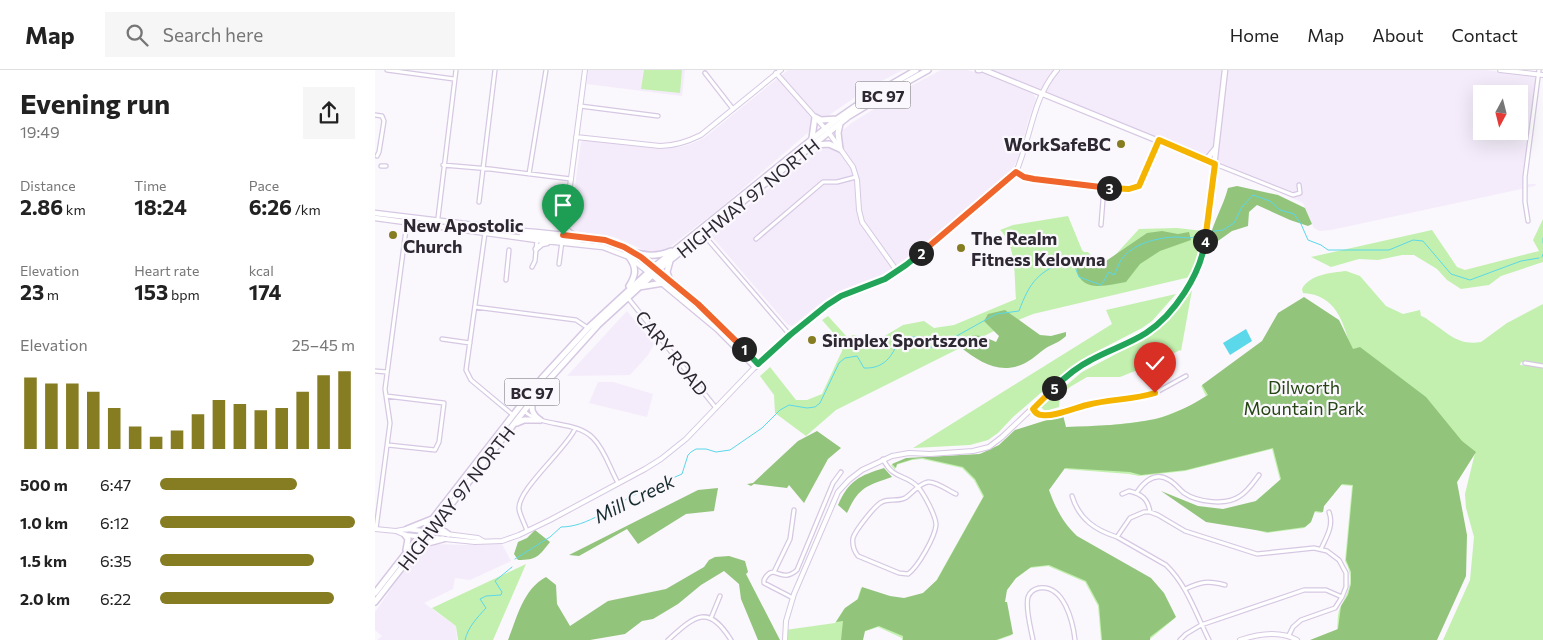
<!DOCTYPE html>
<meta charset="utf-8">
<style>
body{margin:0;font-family:Commissioner,sans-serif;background:#f6f6f6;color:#222;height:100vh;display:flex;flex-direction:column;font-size:19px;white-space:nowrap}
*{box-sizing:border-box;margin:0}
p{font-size:16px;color:#767676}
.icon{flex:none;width:28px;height:28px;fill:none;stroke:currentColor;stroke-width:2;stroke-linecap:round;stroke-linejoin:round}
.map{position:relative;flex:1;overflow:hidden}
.sheet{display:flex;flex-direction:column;background:#fff;width:375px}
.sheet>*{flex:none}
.needle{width:32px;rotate:187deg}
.buttons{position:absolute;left:1098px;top:15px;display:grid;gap:10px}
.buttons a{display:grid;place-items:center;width:55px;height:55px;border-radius:0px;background:#fff;box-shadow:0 5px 20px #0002;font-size:25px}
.pin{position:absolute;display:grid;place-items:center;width:42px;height:42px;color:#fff;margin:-51px -21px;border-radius:50% 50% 50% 0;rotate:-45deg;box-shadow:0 0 5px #0007}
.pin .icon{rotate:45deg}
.km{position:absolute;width:25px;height:25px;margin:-12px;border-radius:50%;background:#222;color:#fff;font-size:14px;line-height:25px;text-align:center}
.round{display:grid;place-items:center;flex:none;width:52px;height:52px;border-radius:0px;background:#f6f6f6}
.overview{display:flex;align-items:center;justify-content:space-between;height:85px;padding:0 20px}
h1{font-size:28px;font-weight:700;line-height:38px}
.stats{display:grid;grid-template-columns:repeat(3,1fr);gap:8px;height:85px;padding:5px 20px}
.stats div{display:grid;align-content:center}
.stats b{font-size:21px;font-weight:700}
.stats small{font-size:14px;font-weight:400}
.stats p{font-size:14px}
.chart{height:140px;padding:10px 20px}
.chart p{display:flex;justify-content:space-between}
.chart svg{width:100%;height:90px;margin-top:5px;stroke:#867c21;stroke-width:6}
ul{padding:0 20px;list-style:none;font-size:16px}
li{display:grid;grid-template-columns:80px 60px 1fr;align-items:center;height:38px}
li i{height:12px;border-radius:6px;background:#867c21}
header{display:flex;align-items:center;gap:30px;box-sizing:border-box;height:70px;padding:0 25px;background:#fff;border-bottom:1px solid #e0e0e0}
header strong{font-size:24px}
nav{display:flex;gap:28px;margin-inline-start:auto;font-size:18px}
.search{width:350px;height:45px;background:#f6f6f6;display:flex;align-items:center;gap:12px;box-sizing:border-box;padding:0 18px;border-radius:0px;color:#767676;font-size:19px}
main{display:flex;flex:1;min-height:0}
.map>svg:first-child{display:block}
.built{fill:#f4ecfa;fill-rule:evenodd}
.green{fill:#c3f0af}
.forest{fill:#93c47c}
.water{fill:#5bd8e9}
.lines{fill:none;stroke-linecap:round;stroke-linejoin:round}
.stream{stroke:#5bd8e9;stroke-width:1}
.minor-casing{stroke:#d6c8e3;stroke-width:5.5}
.tertiary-casing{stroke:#d6c8e3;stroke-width:6}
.secondary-casing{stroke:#d6c8e3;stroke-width:7}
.primary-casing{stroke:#d6c8e3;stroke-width:7}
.trunk-casing{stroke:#d6c8e3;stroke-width:8}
.minor{stroke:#fff;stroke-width:3}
.tertiary{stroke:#fff;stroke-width:4}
.secondary{stroke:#fff;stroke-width:4.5}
.primary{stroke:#fff;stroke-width:4.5}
.trunk{stroke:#fff;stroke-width:5}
.split-1-casing{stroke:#fff;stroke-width:10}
.split-2-casing{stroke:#fff;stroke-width:10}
.split-3-casing{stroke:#fff;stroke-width:10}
.split-4-casing{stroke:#fff;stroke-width:10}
.split-5-casing{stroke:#fff;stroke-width:10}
.split-6-casing{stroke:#fff;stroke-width:10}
.split-1{stroke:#f0652b;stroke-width:6}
.split-2{stroke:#22a559;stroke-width:6}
.split-3{stroke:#f0652b;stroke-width:6}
.split-4{stroke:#f5b400;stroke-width:6}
.split-5{stroke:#22a559;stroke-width:6}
.split-6{stroke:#f5b400;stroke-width:6}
.poi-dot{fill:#867c21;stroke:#faf7fd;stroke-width:2}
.labels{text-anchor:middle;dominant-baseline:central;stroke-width:4.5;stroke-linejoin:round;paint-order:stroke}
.shield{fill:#faf7fd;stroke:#6a666f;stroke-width:1}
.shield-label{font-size:16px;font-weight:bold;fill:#2d2832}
.poi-label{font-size:18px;font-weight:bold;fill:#2d2832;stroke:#faf7fd;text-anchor:start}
.street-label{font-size:18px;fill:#2d2832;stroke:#faf7fd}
.park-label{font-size:18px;fill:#254513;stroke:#faf7fd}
.water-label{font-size:19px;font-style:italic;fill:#172d31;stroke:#faf7fd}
</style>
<header>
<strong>Map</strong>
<div class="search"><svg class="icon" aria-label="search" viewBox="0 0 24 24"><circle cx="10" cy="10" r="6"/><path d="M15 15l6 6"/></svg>Search here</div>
<nav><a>Home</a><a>Map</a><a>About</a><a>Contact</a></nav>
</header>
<main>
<section class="sheet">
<div class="overview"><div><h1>Evening run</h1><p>19:49</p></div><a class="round"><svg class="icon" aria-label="share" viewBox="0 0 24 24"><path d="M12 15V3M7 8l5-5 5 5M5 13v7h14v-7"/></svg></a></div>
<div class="stats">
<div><p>Distance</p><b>2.86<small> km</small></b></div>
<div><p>Time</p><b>18:24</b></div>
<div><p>Pace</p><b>6:26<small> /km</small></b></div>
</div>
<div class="stats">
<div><p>Elevation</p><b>23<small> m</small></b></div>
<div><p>Heart rate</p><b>153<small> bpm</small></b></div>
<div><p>kcal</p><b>174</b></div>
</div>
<div class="chart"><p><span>Elevation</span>25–45 m</p>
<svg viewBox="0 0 160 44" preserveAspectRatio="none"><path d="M5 44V9M15 44V12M25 44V12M35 44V16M45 44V24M55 44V33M65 44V38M75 44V35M85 44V27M95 44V20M105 44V22M115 44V25M125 44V24M135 44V16M145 44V8M155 44V6"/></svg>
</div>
<ul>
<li><b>500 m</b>6:47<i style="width:70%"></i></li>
<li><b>1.0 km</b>6:12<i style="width:100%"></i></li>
<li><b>1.5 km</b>6:35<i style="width:79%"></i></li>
<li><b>2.0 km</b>6:22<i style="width:89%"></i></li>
</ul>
</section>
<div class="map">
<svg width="1168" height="570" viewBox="0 0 1168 570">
<rect width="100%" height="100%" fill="#faf7fd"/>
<path class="built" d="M213 0H310L307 26 212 14Z
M413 0H528L495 17 450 48 344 139 292 179 283 182 276 183 239 167 200 161 197 158 195 155 206 72 210 69 286 78 305 77 316 74 329 68Z
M566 0H592L608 4 658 23 661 29 653 51 644 87 638 98 628 109 531 190 512 203 467 220 445 234 420 254 417 256 413 255 338 168 337 164 478 52 536 16Z
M612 0H680L667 21Z
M684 0H848L840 77 837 82 831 85H824L670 23Z
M852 0H1111L1161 6 1148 114H1161L1160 116 956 160 945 161 939 158 928 133 841 92ZM1106 24H1144V61H1106Z
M252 241 279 274 273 285 255 305 192 306Z
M223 312H238L278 324 272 347 214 333Z
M60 474 90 475 127 474 136 491 95 510 80 508 78 519 49 533 81 556 82 570H2L7 566 0 560V542L42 482Z"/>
<path class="green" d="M269 0H307L305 23 266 19Z
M693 146 707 180 709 182H713L723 194H732L764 159 802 158 828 161C825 176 825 195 815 207L658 244 631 255 461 340 431 366 400 343 399 325 385 306 395 297 421 330H432L447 324 467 281 468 274 447 250 453 246 473 268 478 265 503 270 528 255 549 251 559 258 579 255 641 229C639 207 642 176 625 160L638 155Z
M1168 149V192L1126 206 1114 215 1086 219 1072 210 1062 199 1039 185H1027L1003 190 984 189 956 197 936 187 1057 160 1082 197 1090 200 1164 181 1158 170Z
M971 201 985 206 1011 236 1028 244 1045 240 1046 246C1050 247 1052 249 1056 252 1073 263 1083 276 1106 272L1132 253 1168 234V294L1146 292 1145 295 1168 297V570H1068L1095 510 1099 467 1091 438 1090 424 1100 383 1081 414 1090 466 962 560C963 553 962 542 966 536 974 521 980 508 970 491L977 416 966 415 949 436 947 443 939 442 935 453 929 458 892 463 855 453 905 410 897 379 810 401 764 406 754 404 689 399 673 421C679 438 687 454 701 467L788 524 800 548 774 570H726L723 536 710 512 673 496 655 498 640 509 631 521 629 533H631L637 565 623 570H527V568L503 557 488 562 487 570H411L410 560 460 553 469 539 482 530 486 518 514 527 528 529 547 524 561 511 608 427 599 410 587 398 547 389 537 390 521 395 520 400 516 395 530 389 596 386 611 382 623 376 639 361 672 350 690 358 719 357 780 350 815 336 831 326 826 316 911 269 976 279C968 251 961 225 928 223L927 219C935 204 956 203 971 201Z
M817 220 806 281 805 280 780 293 745 307H712L695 317 685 326 684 337 670 341 666 337 707 302 777 265 787 255Z
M801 224 777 251 767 258 711 287 692 300 638 347 623 363 613 370 595 375 538 378 737 254 731 240Z
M151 494 118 570H83L81 556 57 538Z"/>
<path class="forest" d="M862 116 903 125 930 138 937 154 933 156 915 150 882 135 874 142 873 156 857 161 843 171 838 173 834 171C838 152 848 137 853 118Z
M787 161 803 164 814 162 816 170 785 181 765 194 751 212C730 216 702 224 701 193L718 190 731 191 772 163Z
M929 227 964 250 978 279 985 277 1051 327 1087 371 1101 382 1082 412 1092 465 1091 506 1062 570H935L963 559 966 536 973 525 976 514V502L971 490 978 415 967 414 949 436 948 442 940 441 936 452 930 457 893 462 831 452 786 421 823 436 848 439 881 431 906 409 898 378 811 400 766 405 755 402 690 398 674 420C680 437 688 453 702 466L776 508 789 523 801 547 775 567V570H727L724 535 711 511 674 495 656 497 641 508 632 520 630 532H632L638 564 621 570H528V566L504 556 490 561 488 570H466L468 551 461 552 470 538 483 529 487 517 515 526 529 528 548 523 562 510 609 426 600 409 588 397 548 388 538 389 522 394 521 398 517 394 531 388 605 384 624 375 640 360 688 345 691 357C720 356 751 355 780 349 798 345 817 335 833 325L827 315 887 271 903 243Z
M630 240 665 265 676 266 691 262V266C685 272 678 274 671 278 665 282 659 288 652 292 626 306 606 293 585 277 594 259 608 266 621 272L624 266 609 251 613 244Z
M442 361 466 378 453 389 429 433 414 415 412 418 379 414 376 416 372 414 378 413 423 371Z
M509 398 517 407C491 416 484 417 472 443L463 435C474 410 484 406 509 398Z
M343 418 339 441 311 444 263 474 252 459 204 486 194 485 323 420Z
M160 460 175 472C164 486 162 490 143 490L139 484 143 472 152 468Z
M354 486 370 491 373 502 371 504 405 570H383L366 529 364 514 349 501 326 515 303 534 278 549 267 551 250 564 215 570H133C142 548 148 519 171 507L181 515 182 534 195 556 233 531 291 519 329 497 334 490 340 487Z"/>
<path class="water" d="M871 259 877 271 855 285 848 273Z"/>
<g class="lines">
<path class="stream" d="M833 162 848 160 859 153 867 137 878 125 895 131 905 140 919 144 926 154 933 170 946 175 953 180H1014L1038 170 1048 171 1076 204 1095 210 1146 191 1164 188
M1168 168V173
M1167 187 1168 184
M140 489 175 467 186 457C213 457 237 436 261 424 276 417 292 411 307 404L313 385 316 382 321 379H331L341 382 355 380 387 358 405 340 414 335 432 338 440 337 445 333 464 293 470 288 482 286 489 298C508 299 518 287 523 270L530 267H544L554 277H562L621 244 644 241C655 211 664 201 694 190L698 192 704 207 726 215C730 211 731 205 734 202L739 205C742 200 743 195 746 190 757 174 781 168 799 167 815 167 814 171 829 162
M90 570C93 557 102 548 111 538L105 529 111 526 126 525 127 522 120 511 137 497"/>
<g class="minor-casing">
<path id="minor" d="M12 0 79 9
M330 3 358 39
M205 36 283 46
M0 45 7 46 9 51 4 82 2 86
M840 94 918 125 925 123 924 115
M68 95 115 99 196 109
M6 96H11
M641 102 649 107 659 109 729 117 759 119 766 113 783 71
M154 104 171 0
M104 132 120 0
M1153 151 1150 132V107L1164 0
M726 155 729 117
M62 156 81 0
M110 163 91 300 96 310 138 345
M328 164 415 265
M381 169 448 112H462L481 107
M184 194 187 171
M157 197 160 191 162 170
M131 210 134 180
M253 228 341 338
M100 237 201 250 213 258
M67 269 95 273
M1150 293 1168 296
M0 301 12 302
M11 326 69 333 64 372 60 380 13 375
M658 339 662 343 666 345H675L714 334 770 326 780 323 811 306
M149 341C167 358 200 350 218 368 230 380 235 399 243 413
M508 389C519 411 530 403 543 417 549 424 561 446 561 455 560 467 543 497 533 504L524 503 483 486C479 481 477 475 478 468 480 461 500 435 507 432 515 428 522 432 530 428 538 423 543 414 553 412 561 411 574 421 581 424
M762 422C769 412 780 401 794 410 800 413 804 419 809 423 822 432 851 436 865 426 873 421 878 413 884 405
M747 424 754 421C767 424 773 429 775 442
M697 426C704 449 720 460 742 467
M1 459 15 353 10 319 32 152
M152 461C150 454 145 446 144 439 142 420 192 378 200 359
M946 479C952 466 959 455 954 442
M399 502 415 469 419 440
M810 519C826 512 832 510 850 515
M418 528 389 513V510C399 491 405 515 422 500L458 413 466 402
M336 548 345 526
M293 570C320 546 333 533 356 570
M658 570C656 559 650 538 653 527 655 522 659 519 664 518 689 514 698 552 700 570
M805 570 811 564 826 555 929 520H951L967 527
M834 570C821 544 812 515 791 495L742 467 755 448 769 442H775L783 445 810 461 882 484 939 478 952 481 964 490 971 503V517L967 527 960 538 926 550 918 557 914 565"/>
</g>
<g class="tertiary-casing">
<path id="tertiary" d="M1125 0 1168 5
M401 3 454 63 478 97 482 110 484 140 487 152 522 201
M201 67 285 76C300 76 312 72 326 65L406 0
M190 155 210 0
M0 459 21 461 32 459 103 468 108 471
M21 461 30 465 100 472 127 471 144 465 175 450 270 399 286 389 311 369 380 297 415 265 465 226 510 209 531 195 641 102C656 68 657 29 682 0
M410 570 411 551 419 524 463 422 474 410 487 400 517 386 534 383 555 384 598 381 614 377 627 367 687 310 702 299 715 290 770 264 779 257 804 231 816 212
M865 570C883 564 904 560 922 570"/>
</g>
<g class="secondary-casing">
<path id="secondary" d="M603 0H605
M609 0 840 94
M831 90 841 78
M283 200 340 250 383 294
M277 205 342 259 380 297
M816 212 826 190 830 175 850 0"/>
</g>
<g class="primary-casing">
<path id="primary" d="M0 143 116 157
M0 148 162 170 228 177 254 187 276 204
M190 155 193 161 199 165
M111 161C122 156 223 168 238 173 255 179 268 188 281 199
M147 165 179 168H184L188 165
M185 170H205
M161 179 167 174 172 173"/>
</g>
<g class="trunk-casing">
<path id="trunk" d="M437 68 440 47 446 50 462 49
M439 75 454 74 465 79
M465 79 463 63 465 54
M256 181C271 186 281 187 296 181
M254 187C262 198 261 205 254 216
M295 211 292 202 295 191
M264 217 288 213
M158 332C155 340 158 345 165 350
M142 353 149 350H165
M67 448 66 459 73 464
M32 459 57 449
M30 465 33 469 31 480
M45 478 53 473 68 469
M0 523 167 308 213 258 279 197 462 49 491 29 541 0
M0 532 170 314 223 255 283 200 474 46 512 23 553 0"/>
</g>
<use href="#minor" class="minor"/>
<use href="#tertiary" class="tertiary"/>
<use href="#secondary" class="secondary"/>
<use href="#primary" class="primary"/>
<use href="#trunk" class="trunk"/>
</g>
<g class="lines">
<g class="split-1-casing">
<path id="split-1" d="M188 165 230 170 249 177 266 187 323 234 369 279"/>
</g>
<g class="split-2-casing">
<path id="split-2" d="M369 279 383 294 415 265 452 235 466 226 510 209 531 195 546 183"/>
</g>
<g class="split-3-casing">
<path id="split-3" d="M546 183 641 102 649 107 659 109 734 118"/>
</g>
<g class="split-4-casing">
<path id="split-4" d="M734 118 754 119 764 116 784 70 840 94 830 171"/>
</g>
<g class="split-5-casing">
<path id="split-5" d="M679 318C690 307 702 297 716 290 734 280 754 274 771 263 799 245 826 204 830 171"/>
</g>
<g class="split-6-casing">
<path id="split-6" d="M679 318 658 339C660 342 662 345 667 345 679 347 699 338 712 335 734 329 758 330 780 323"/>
</g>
<use href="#split-1" class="split-1"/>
<use href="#split-2" class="split-2"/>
<use href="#split-3" class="split-3"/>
<use href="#split-4" class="split-4"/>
<use href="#split-5" class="split-5"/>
<use href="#split-6" class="split-6"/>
</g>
<g class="poi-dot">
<circle cx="746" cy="74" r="5"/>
<circle cx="18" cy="165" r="5"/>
<circle cx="586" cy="178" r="5"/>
<circle cx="437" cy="270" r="5"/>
</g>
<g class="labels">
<g class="shield">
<rect x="480.5" y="11.5" width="55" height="27" rx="4"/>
<rect x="129.5" y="308.5" width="55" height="27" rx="4"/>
</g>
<g class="shield-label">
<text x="508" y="25">BC 97</text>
<text x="157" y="322">BC 97</text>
</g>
<g class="poi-label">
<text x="736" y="74" text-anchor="end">WorkSafeBC</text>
<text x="28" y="155">New Apostolic<tspan x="28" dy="21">Church</tspan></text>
<text x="596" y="168">The Realm<tspan x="596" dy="21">Fitness Kelowna</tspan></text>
<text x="447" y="270">Simplex Sportszone</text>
</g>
<g class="street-label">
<text transform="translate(373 128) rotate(-39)">HIGHWAY 97 NORTH</text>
<text transform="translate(297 283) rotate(51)">CARY ROAD</text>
<text transform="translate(81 428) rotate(-52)">HIGHWAY 97 NORTH</text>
</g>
<g class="park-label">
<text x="929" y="317">Dilworth<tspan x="929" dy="21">Mountain Park</tspan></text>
</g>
<g class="water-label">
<text transform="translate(259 428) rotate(-26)">Mill Creek</text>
</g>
</g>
</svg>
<div class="buttons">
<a><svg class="needle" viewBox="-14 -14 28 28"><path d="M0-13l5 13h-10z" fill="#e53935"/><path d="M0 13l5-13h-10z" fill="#767676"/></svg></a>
</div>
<div class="pin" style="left:188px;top:165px;background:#1e9e55"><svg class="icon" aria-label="arrive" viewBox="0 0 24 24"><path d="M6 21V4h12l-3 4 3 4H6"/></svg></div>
<div class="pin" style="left:780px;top:323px;background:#d93025"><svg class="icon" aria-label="check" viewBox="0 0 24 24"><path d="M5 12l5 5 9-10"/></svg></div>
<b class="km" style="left:369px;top:279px">1</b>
<b class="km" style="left:546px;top:183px">2</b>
<b class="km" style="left:734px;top:118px">3</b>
<b class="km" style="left:830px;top:171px">4</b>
<b class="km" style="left:679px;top:318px">5</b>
</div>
</main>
